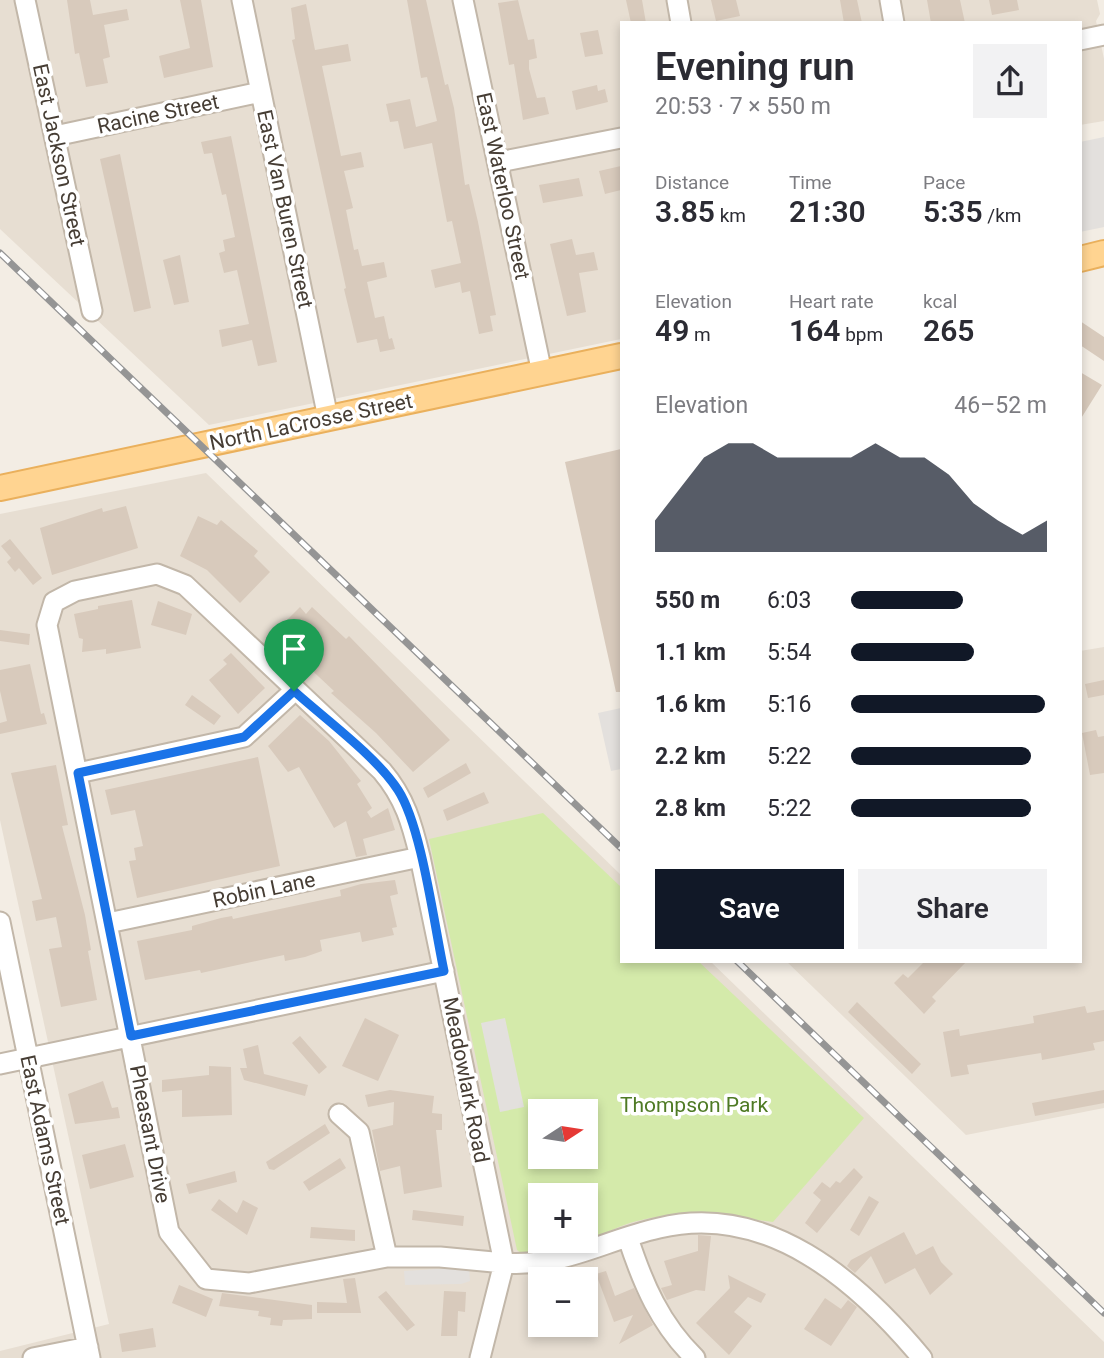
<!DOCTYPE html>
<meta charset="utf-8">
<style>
body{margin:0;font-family:Roboto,sans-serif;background:#f2f2f3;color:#2b2b33;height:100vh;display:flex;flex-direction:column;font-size:26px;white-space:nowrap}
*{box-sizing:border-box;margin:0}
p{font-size:23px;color:#7c7c81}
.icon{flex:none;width:38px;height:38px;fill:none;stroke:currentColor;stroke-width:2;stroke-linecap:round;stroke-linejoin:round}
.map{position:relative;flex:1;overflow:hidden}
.side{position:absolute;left:620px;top:21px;width:462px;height:942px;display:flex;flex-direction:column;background:#fff;border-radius:0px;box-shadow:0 4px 10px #0003}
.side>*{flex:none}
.needle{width:46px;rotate:78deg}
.controls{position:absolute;left:528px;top:1099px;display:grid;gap:14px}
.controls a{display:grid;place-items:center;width:70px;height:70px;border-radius:0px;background:#fff;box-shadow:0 4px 10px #0003;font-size:35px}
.pin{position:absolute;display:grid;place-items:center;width:60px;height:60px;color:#fff;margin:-72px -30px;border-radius:50% 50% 50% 0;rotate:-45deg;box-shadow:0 0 7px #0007}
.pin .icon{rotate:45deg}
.round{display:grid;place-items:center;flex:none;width:74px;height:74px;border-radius:0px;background:#f2f2f3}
.head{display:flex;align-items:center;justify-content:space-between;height:119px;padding:0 35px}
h1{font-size:38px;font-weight:600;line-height:52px}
.figures{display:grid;grid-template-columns:repeat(3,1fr);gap:10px;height:119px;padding:7px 35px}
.figures div{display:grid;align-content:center}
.figures b{font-size:30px;font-weight:600}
.figures small{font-size:19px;font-weight:400}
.figures p{font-size:19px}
.chart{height:196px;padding:14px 35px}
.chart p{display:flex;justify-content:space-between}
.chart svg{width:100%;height:126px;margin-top:7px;fill:#111827;opacity:.7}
.primary-button{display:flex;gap:14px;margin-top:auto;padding:14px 35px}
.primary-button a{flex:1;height:80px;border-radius:0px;background:#111827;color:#fff;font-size:28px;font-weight:600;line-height:80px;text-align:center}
.primary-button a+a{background:#f2f2f3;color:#2b2b33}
ul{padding:0 35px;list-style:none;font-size:23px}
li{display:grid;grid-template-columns:112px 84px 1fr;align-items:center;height:52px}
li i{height:18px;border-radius:9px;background:#111827}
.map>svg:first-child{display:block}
.residential{fill:#e7ded2;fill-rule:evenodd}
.green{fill:#d4eaaa;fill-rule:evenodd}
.parking{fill:#e3e0dd}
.building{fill:#d8cabc}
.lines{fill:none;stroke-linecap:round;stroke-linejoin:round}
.minor-casing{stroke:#c2b7a9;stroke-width:23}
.major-casing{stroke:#eab05c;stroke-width:28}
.minor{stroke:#fff;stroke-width:19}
.major{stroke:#ffd491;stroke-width:24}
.rail-casing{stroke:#959595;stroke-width:7}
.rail{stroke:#fff;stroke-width:4.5;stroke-dasharray:13;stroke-linecap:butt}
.route-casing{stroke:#fff;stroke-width:14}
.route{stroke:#1a73e8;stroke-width:9}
.labels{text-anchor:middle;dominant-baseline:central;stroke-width:7;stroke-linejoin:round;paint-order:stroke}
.street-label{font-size:21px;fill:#463d34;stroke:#fff}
.park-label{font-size:21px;fill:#4e7a24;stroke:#fff}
</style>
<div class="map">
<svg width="1104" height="1358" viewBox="0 0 1104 1358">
<rect width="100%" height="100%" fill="#f3ede4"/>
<path class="residential" d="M0 0H1097L1100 14 1096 21 1104 59V121L1080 125V23H621V339L209 425 0 229Z
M206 473 621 875V961H710L1104 1342V1358H0V1351L109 1324 0 820V514ZM541 1111H586V1157H541ZM541 1195H586V1241H541ZM541 1279H586V1325H541Z
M1104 647V1108L966 1135 786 961H1080V651Z"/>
<path class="green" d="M543 813 621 887V961H698L864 1118 773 1222C729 1216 681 1209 637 1221 620 1225 603 1235 586 1241V1195H541V1241H586L559 1250 522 1254 517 1250 429 839ZM541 1111H586V1157H541Z"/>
<path class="parking" d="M1104 137V227L1080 232V142Z
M621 708V769L611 771 598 713Z
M505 1018 524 1107 500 1112 481 1023Z
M469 1267 470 1281 461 1284 405 1285 404 1271Z"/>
<path class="building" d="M67 0H90L93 15 127 9 129 20 104 25 110 57 103 59 108 83 86 87 79 53 75 54Z
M180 0H201L213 67 164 78 159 56 190 48Z
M407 0H426L445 85 448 84 454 108 465 185 469 184 478 222 496 315 490 316 493 331 479 334 470 291 462 293 460 282 435 288 431 270 461 263 452 221 447 222 432 143 404 149 398 121 390 122 386 104 410 99 416 127 437 121 427 77 421 78Z
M518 0 528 40 534 39 537 58 529 60V69L537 98 545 97 549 114 523 120 514 64 509 65 498 3Z
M626 0H642L646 23H631Z
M711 0H736L740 16 716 21Z
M840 0H857L862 23H844Z
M927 0H960L965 23H931Z
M989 0H1017L1019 10 992 15Z
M306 4 315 50 348 44 351 61 322 66 341 156 361 152 364 167 344 171 353 208 346 210 354 250 358 249 362 266 384 262 387 277 367 282 375 318 384 316 389 339 392 338 395 349 380 352 377 339 357 343 344 289 346 288 292 40 295 39 291 8Z
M598 30 603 54 585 57 580 33Z
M597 85 598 91 605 89 608 102 576 110 572 91Z
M231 136 277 362 258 366 252 340 222 347 219 330 249 324 237 270 224 273 219 253 225 251 223 240 235 237 226 194 222 195 212 153 204 154 201 142Z
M120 154 151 308 134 312 100 159Z
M621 166V190L605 194 599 171Z
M579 178 583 196 543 203 539 185Z
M572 239 576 255 594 252 598 270 579 273 586 312 567 316 550 244Z
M180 255 189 302 174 305 163 260Z
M1080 321 1104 337V361L1080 345Z
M1080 372 1102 385 1080 420Z
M621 449V692H616L565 462Z
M126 506 138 548 52 575 40 528 102 508 103 512Z
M198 516 217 525 221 520 258 551 254 556 270 572 240 603 207 570 180 556Z
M10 539 42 578 33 585 19 568 15 572 7 562 11 558 1 546Z
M132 600 141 648 106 654V649L82 652 83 639 79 638 74 614 98 609V606Z
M158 601 192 614 186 635 151 625Z
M300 607 306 614 312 607 346 639 349 636 450 740 413 772 376 733 331 693 334 691 273 634Z
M0 630 30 634 29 645 0 641Z
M231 653 265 688 238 714 209 680 227 664 223 660Z
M30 664 41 714 44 713 47 724 0 734V723L7 721 0 691V670Z
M1104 680V695L1088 698 1085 684Z
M192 695 221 716 214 725 185 705Z
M300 715 329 741 361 781 357 784 372 808 367 812 371 818 388 808 395 830 363 839 367 855 356 857 346 821 334 828 299 767 288 772 268 746Z
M1096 730 1098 737 1104 736V773L1090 775 1082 733Z
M258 757 280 866 137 898 129 861 136 860 134 848 143 846 135 810 111 815 105 790Z
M466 763 471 773 428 798 423 788Z
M56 765 68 825 62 826 85 915 91 950 88 951 97 1000 61 1007 49 949 62 947 56 917 36 921 32 901 42 899 11 773Z
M484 792 489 803 447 821 443 810Z
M395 880 398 894 390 896 397 927 392 928 394 935 362 942 360 932 320 940 322 951 305 957 285 961 284 955 201 973 200 970 145 980 137 941 192 930V926L221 918 232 916 233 919 341 896 340 890 361 884Z
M925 961H967L932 997 936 1001 924 1014 894 983 903 974 908 978Z
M857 1002 921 1064 912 1074 848 1012Z
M1085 1006 1087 1013 1104 1010V1041L1093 1043 1095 1050 1042 1060 1041 1053 967 1065 969 1074 951 1077 943 1032 959 1029 960 1036 1034 1023 1033 1016Z
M365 1018 399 1035 378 1081 342 1066Z
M300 1036 327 1067 319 1074 292 1043Z
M258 1045 264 1074 308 1085 305 1096 244 1080 240 1068H247L243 1049Z
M209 1066 231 1067 232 1115 182 1117V1090L162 1092V1080L209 1075Z
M103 1081 112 1108 118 1107 120 1118 75 1124 68 1094Z
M390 1090 434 1096 432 1113 442 1114V1130H436L442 1187 404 1194 400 1166 380 1171 372 1130 393 1125 394 1102 368 1107 365 1095Z
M1104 1090V1103L1035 1116 1032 1103Z
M325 1124 330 1133 274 1170 269 1169 266 1162Z
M125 1144 134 1177 90 1189 82 1155Z
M340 1158 346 1168 309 1191 303 1182Z
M854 1168 863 1177 817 1233 805 1223 821 1200 813 1193 822 1182 830 1188 836 1181 840 1183Z
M235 1171 237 1182 189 1194 186 1184Z
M869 1196 879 1202 859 1236 850 1230Z
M219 1199 237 1213 243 1200 258 1208 247 1235 211 1210Z
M413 1210 464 1216 463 1226 412 1220Z
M311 1227 355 1230V1241L310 1238Z
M904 1232 916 1255 933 1246 941 1262 953 1274 930 1295 915 1268 885 1284 871 1256 855 1273 847 1266 851 1260Z
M698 1235 711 1236 705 1291 696 1290 667 1300 661 1288 672 1285 664 1261 698 1251Z
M606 1271 615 1296 634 1288 653 1325 619 1344 633 1315 614 1322 596 1274Z
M728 1275 766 1294 761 1303 748 1297 734 1312 752 1326 729 1355 696 1323 730 1288Z
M355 1278 361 1313H317V1302L347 1303 343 1279Z
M179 1285 213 1299 206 1317 172 1303Z
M386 1291 415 1325 407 1331 378 1297Z
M444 1291 466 1292 465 1312 458 1311 457 1336H441Z
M222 1293 312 1305V1319L283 1320 282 1326 270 1325 271 1318 258 1316 259 1311 219 1306Z
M825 1298 841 1309 848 1300 857 1307 831 1346 804 1329Z
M153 1328 156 1347 122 1352 119 1334Z"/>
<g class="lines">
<g class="minor-casing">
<path id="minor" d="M25 0 92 311
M242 0 328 418
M463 0 542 373
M677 0 681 23
M890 0 894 23
M1080 40 1104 35
M55 136 261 92
M499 162 621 138
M78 773 244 737 294 691
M0 922 90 1358
M108 923 420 857
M0 1064 444 971
M339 1114 359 1132 387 1257
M628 1238C643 1284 660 1324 695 1358
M33 1358 88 1347
M480 1358 504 1263 440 1257H387L249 1283 206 1279 169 1232 47 625 54 602 75 591 157 574 185 585 382 771C405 798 412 824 420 857L504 1263C565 1267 602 1241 659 1228 767 1202 857 1280 922 1358"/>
</g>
<g class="major-casing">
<path id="major" d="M1080 259 1104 253
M0 488 621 356"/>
</g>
<use href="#minor" class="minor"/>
<use href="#major" class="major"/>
<g class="rail-casing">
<path id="rail" d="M0 253 621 848
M737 961 1104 1313"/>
</g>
<use href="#rail" class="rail"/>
</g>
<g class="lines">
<g class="route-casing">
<path id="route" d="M294 691C325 719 376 756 398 790 422 827 434 925 444 971L131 1036 78 773 244 737Z"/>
</g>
<use href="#route" class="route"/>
</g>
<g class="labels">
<g class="street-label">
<text transform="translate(158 114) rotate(-12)">Racine Street</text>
<text transform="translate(59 155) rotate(78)">East Jackson Street</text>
<text transform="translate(503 186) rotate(78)">East Waterloo Street</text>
<text transform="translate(285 209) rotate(78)">East Van Buren Street</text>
<text transform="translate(311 422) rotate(-12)">North LaCrosse Street</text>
<text transform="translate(264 890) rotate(-12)">Robin Lane</text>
<text transform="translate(466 1080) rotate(79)">Meadowlark Road</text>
<text transform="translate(150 1134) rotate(79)">Pheasant Drive</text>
<text transform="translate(45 1140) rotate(78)">East Adams Street</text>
</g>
<g class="park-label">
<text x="694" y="1105">Thompson Park</text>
</g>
</g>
</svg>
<div class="controls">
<a><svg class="needle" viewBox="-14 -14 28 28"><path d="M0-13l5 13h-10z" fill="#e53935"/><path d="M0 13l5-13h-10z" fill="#7c7c81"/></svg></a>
<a>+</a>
<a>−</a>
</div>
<div class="pin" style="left:294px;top:691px;background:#1e9e55"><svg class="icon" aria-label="arrive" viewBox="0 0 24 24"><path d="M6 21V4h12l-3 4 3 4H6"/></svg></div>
<section class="side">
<div class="head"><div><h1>Evening run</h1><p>20:53 · 7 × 550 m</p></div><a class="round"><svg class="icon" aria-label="share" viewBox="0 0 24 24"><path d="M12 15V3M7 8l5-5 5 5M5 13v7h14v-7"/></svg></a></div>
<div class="figures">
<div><p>Distance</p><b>3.85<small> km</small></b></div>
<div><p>Time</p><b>21:30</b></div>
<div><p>Pace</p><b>5:35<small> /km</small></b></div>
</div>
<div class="figures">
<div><p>Elevation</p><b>49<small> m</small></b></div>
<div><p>Heart rate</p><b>164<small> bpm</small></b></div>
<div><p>kcal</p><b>265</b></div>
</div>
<div class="chart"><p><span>Elevation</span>46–52 m</p>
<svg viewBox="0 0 160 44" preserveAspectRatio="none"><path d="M0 44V33L10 22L20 11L30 6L40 6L50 11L60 11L70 11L80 11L90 6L100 11L110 11L120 17L130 27L140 33L150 38L160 33V44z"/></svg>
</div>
<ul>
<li><b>550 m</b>6:03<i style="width:57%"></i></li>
<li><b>1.1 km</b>5:54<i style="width:63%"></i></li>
<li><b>1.6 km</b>5:16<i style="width:99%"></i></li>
<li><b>2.2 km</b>5:22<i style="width:92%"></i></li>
<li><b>2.8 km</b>5:22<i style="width:92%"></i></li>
</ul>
<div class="primary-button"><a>Save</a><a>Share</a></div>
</section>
</div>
